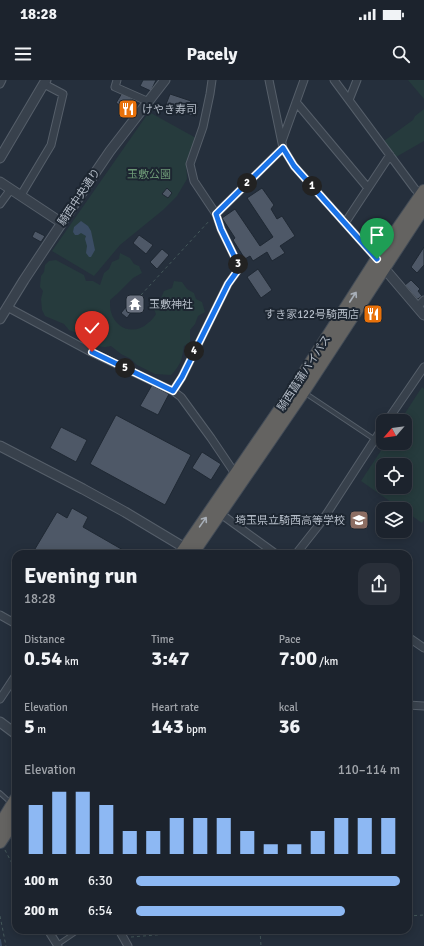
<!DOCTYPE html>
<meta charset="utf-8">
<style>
body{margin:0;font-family:Signika,"Noto Sans JP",sans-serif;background:#292f39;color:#f1f3f6;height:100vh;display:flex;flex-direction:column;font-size:15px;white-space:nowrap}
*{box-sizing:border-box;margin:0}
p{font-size:13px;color:#a0a4aa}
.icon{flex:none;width:22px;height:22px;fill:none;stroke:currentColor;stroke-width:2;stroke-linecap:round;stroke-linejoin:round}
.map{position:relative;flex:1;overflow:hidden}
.drawer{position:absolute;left:12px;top:470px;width:400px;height:384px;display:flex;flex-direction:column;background:#1c232d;border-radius:12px;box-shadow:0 2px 10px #0003,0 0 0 1px #3a4049}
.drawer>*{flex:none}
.needle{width:26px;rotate:242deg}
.buttons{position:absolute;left:376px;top:334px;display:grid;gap:8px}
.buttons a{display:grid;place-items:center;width:36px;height:36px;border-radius:8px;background:#1c232d;box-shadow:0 2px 10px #0003,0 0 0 1px #3a4049;font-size:20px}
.pin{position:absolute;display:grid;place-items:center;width:34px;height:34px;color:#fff;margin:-41px -17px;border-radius:50% 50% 50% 0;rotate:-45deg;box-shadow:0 0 4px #0007}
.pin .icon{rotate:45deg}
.km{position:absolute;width:20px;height:20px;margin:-10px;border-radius:50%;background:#222;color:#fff;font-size:11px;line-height:20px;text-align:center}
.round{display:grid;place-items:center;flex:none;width:42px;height:42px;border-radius:12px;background:#292f39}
.headline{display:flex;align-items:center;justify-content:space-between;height:68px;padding:0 12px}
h1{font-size:22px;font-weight:800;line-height:30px}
.metrics{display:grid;grid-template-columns:repeat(3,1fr);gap:6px;height:68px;padding:4px 12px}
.metrics div{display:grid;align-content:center}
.metrics b{font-size:20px;font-weight:800}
.metrics small{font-size:11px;font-weight:400}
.metrics p{font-size:11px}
.chart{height:112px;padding:8px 12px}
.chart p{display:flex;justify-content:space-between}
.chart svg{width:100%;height:72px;margin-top:4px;stroke:#8db8f3;stroke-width:6}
ul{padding:0 12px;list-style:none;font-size:13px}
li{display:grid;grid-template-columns:64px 48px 1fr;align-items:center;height:30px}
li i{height:10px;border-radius:5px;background:#8db8f3}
.status{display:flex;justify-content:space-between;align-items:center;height:28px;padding:0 20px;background:#1c232d;direction:ltr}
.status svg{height:11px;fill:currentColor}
header{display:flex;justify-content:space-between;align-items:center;height:52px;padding:0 12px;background:#1c232d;font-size:18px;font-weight:800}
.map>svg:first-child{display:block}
.green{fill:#263b3d;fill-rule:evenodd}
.water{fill:#3b4d64}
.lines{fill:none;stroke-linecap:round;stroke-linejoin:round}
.stream{stroke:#3b4d64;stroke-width:2}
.building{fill:#4e5867;stroke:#1f2833}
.service-casing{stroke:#565f6a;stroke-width:5.5}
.minor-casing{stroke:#565f6a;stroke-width:9}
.tertiary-casing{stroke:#565f6a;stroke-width:11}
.trunk-casing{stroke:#434c57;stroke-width:14}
.path{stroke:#44585a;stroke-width:1;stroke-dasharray:3 3;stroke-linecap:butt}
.service{stroke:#38414c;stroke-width:3.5}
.minor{stroke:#38414c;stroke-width:7}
.tertiary{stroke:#38414c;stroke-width:9}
.trunk{stroke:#646361;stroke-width:12}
.oneway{stroke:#a8afb8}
.route-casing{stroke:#fff;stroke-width:8}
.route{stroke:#1a73e8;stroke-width:5}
.labels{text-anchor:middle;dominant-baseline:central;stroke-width:4;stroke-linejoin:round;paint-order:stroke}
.poi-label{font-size:11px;fill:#b4bcc7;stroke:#1d2631;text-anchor:start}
.park-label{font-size:11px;fill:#6c9775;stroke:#1d2631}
.street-label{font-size:11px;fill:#b4bcc7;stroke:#1d2631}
</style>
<div class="status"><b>18:28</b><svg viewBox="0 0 49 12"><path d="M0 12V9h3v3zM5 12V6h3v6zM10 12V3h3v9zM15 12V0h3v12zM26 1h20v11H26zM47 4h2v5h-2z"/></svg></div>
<header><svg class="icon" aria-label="menu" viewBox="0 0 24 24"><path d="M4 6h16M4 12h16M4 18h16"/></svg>Pacely<svg class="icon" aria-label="search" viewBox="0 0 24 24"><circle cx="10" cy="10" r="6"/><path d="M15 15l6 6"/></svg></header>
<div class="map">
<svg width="424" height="866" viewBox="0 0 424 866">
<rect width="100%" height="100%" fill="#252f3c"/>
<path class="green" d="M408 0H424V19Z
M424 29V61L396 77 384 61 413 40 415 36Z
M149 32 196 58 186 83 187 99 177 116 163 130 120 165 94 196 52 171Z
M120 173 130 178 134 184 139 186 142 193 133 198 117 214 110 220C110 224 110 229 111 232 116 250 135 255 148 243 151 241 154 237 156 234L153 227 154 222 161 218 164 211 172 208 174 201 182 202 187 209 194 213 196 219 202 222 205 232 198 236 195 244 190 250V262L184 266C182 279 181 285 171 295L155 294 137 285 131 279 121 274 111 266C98 269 95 265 88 254L77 253 69 250 64 244 45 236 42 230 41 219 43 211 40 207 41 196 44 192 45 185 49 181 56 180 84 195 86 201H93L100 205 104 193 109 189 112 182 119 179Z
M422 307 424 309V440L422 443 405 431V429H401L361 401 386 363H405V341H400ZM383 385H405V407H383Z"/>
<path class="water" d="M81 141 88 146 91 151 95 170 91 177H89L86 173 87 166 85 159 86 156 81 153 78 155H75L73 152 74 147Z"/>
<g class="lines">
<path class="stream" d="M0 860 1 866"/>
</g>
<path class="building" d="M143 0H156L151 11 140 6Z
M122 13 134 20 129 30 116 23Z
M170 14 191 21 190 24 199 27 196 37 165 27Z
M167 108 172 113 168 118 162 114Z
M262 108 274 125 271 129 277 139 282 136 295 156 280 166 285 173 272 181 267 172 253 181 250 176 245 179 233 160 235 158 222 138 235 129 260 166 273 157 247 118Z
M35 151 45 156 41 162 32 157Z
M139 155 153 165 146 174 133 163Z
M424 167V185L417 193 411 187Z
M162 169 169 175 157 189 150 182Z
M258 189 272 210 261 218 247 197Z
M411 200 420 209 418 211 422 216 418 219H417L405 205Z
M131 218 140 224 137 230 127 223Z
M373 224 380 228 370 243 363 238Z
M126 227 132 231 127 238 121 233Z
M152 305 169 314 158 335 140 326Z
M116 335 191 375 165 425 90 384Z
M61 347 87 360 76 382 50 368Z
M202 372 221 384 211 400 192 388Z
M72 428 88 437 83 447 130 474H32L57 432 67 438Z"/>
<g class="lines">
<g class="service-casing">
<path id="service" d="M305 313 374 359
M0 713 11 723
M57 865 79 850"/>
</g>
<g class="minor-casing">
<path id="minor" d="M117 0 115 7 149 22
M269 0 283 68 294 86 378 180
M334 0 415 109 421 115
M0 4 2 0
M349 20 357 0
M296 22 368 108
M282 61 304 0
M21 115 51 65 63 14 44 4
M0 124 11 109
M216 134 283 68
M345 143 390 75
M7 227 91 272 173 311 181 317 211 358 236 395
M417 227 424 220
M173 311 182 297 228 204 238 190 237 182 221 149 216 134 194 101 190 84 203 47 210 14 212 0
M387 341 424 287
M225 437 276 474
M296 474 322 441 383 347
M0 535 16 544
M408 557 424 568
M0 619 16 595
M408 625 424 626
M48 850 58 866
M119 850 128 866"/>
</g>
<g class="tertiary-casing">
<path id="tertiary" d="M0 78 46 0
M0 102 62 143
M384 188 424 235
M0 239 24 200 95 93 110 71 165 0
M0 366 83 409 125 432 190 471
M0 642 16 654"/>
</g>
<g class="trunk-casing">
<path id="trunk" d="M181 474 296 306 377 179 424 111
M192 474 303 312 424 127
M0 745 16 719
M0 762 16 738"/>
</g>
<path class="path" d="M141 215 210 140
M5 770 16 791
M0 836 6 866
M408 836 424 835
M161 850V853
M260 850 261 866
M131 857 218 850"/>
<use href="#service" class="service"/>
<use href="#minor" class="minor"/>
<use href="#tertiary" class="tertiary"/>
<use href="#trunk" class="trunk"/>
</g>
<defs><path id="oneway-shaft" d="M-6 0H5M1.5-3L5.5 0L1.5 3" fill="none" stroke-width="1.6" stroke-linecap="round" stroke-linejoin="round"/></defs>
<g class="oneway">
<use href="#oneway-shaft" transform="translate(353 217) rotate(-57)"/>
<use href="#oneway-shaft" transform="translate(203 442) rotate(-55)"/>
</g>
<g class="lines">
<g class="route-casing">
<path id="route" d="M92 272 173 311 182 297 228 204 238 190 237 182 221 149 216 134 283 68 294 86 377 179"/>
</g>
<use href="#route" class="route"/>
</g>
<defs>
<g id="restaurant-square" transform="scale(1)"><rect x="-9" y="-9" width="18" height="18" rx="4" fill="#e8710a" stroke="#1d2631"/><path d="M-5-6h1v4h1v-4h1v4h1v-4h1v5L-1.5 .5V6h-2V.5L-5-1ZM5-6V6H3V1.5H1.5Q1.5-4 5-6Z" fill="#fff"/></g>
<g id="temple-square" transform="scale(1)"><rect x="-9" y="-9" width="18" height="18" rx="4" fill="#6b7280" stroke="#1d2631"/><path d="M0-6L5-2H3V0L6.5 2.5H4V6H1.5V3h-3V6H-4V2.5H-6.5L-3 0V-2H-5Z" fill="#fff"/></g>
<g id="school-square" transform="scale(1)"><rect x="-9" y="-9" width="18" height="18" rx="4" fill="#8d6e63" stroke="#1d2631"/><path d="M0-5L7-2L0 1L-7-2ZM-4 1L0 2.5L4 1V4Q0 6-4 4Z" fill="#fff"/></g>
</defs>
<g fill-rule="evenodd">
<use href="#restaurant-square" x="128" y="29"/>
<use href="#temple-square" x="135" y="224"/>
<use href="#restaurant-square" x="373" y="234"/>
<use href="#school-square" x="359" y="440"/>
</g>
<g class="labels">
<g class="poi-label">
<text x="142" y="29">けやき寿司</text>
<text x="149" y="224">玉敷神社</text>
<text x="359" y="234" text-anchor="end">すき家122号騎西店</text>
<text x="345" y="440" text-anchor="end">埼玉県立騎西高等学校</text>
</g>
<g class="park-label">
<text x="149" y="94">玉敷公園</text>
</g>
<g class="street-label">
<text transform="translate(79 117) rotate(-56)">騎西中央通り</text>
<text transform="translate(304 293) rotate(-57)">騎西菖蒲バイパス</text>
</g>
</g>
</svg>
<div class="buttons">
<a><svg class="needle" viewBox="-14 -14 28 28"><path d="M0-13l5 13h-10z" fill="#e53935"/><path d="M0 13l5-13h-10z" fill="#a0a4aa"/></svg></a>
<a><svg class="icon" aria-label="locate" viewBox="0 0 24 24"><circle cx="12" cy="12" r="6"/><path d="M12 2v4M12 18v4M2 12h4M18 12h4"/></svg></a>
<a><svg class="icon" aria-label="layers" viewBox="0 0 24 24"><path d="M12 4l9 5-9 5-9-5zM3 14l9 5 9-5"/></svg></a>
</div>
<div class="pin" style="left:377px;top:179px;background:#1e9e55"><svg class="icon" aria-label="arrive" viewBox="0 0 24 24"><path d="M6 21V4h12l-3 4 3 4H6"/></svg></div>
<div class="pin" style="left:92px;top:272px;background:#d93025"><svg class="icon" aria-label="check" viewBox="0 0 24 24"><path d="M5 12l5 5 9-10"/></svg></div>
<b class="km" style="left:312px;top:106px">1</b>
<b class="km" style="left:247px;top:103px">2</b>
<b class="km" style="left:238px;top:184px">3</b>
<b class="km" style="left:194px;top:271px">4</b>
<b class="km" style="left:125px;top:288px">5</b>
<section class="drawer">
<div class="headline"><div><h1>Evening run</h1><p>18:28</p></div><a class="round"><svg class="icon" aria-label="share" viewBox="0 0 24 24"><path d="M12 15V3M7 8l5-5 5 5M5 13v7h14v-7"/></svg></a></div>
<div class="metrics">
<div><p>Distance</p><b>0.54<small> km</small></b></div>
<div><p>Time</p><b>3:47</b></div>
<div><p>Pace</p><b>7:00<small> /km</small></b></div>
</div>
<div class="metrics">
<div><p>Elevation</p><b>5<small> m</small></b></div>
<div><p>Heart rate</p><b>143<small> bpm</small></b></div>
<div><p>kcal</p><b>36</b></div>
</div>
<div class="chart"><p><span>Elevation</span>110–114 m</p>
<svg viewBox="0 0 160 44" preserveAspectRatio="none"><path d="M5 44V14M15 44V6M25 44V6M35 44V14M45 44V30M55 44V30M65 44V22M75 44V22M85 44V22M95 44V30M105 44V38M115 44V38M125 44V30M135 44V22M145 44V22M155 44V22"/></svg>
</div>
<ul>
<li><b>100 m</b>6:30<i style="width:100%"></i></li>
<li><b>200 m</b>6:54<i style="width:79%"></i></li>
</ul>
</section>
</div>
